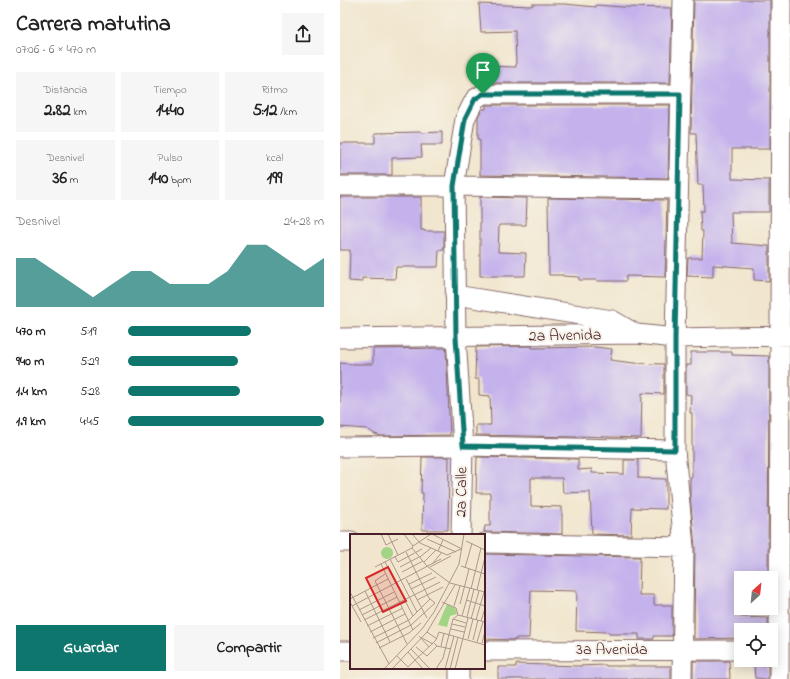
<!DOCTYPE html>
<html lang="es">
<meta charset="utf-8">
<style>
body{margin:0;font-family:"Indie Flower",sans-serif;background:#f6f6f6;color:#222;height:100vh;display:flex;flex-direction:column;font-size:15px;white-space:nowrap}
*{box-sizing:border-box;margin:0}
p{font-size:13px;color:#767676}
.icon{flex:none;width:22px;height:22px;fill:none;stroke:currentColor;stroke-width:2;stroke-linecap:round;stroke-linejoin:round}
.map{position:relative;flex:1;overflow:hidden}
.panel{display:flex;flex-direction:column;background:#fff;width:340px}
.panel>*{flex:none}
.needle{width:26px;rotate:27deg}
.tools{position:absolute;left:394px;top:571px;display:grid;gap:8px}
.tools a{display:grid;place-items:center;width:44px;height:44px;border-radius:0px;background:#fff;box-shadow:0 2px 10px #0003;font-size:20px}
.pin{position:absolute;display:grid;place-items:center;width:34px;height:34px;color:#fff;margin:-41px -17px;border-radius:50% 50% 50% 0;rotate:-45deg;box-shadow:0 0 4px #0007}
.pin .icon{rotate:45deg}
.round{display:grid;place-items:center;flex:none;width:42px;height:42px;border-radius:0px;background:#f6f6f6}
.head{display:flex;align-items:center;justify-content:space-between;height:68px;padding:0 16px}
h1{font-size:22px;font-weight:700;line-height:30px}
.stats{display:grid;grid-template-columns:repeat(3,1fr);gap:6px;height:68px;padding:4px 16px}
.stats div{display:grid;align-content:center;border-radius:0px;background:#f6f6f6;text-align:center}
.stats b{font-size:17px;font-weight:700}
.stats small{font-size:11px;font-weight:400}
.stats p{font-size:11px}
.chart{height:112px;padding:8px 16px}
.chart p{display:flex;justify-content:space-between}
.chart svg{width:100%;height:72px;margin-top:4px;fill:#0f766e;opacity:.7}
.button{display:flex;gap:8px;margin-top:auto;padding:8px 16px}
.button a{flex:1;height:46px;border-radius:0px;background:#0f766e;color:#fff;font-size:16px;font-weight:700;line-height:46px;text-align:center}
.button a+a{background:#f6f6f6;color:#222}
ul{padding:0 16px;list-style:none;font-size:13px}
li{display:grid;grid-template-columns:64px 48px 1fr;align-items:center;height:30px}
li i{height:10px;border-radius:5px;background:#0f766e}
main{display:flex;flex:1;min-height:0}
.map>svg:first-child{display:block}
.building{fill:#c4b2ec}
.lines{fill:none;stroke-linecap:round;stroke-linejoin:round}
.minor-casing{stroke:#846564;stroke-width:21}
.minor{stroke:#fff;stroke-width:19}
.route-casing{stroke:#fff;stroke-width:8}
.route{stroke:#0f766e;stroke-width:5}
.labels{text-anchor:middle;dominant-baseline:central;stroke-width:4;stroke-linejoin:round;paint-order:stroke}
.street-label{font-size:16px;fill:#4a1f2b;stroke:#f7f3e8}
.inset-road{fill:none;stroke:#ae968c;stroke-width:1}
.view{fill:#d62828;fill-opacity:0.15;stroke:#d62828;stroke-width:2}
.inset-edge{fill:none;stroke:#4a1f2b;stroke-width:2}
</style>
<main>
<section class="panel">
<div class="head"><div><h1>Carrera matutina</h1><p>07:06 · 6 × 470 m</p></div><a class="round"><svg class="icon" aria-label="share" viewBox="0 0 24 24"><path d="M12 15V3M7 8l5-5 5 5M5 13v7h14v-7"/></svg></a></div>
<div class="stats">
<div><p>Distancia</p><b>2.82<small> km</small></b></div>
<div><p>Tiempo</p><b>14:40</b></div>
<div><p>Ritmo</p><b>5:12<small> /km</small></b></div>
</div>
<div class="stats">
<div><p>Desnivel</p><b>36<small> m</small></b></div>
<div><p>Pulso</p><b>140<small> bpm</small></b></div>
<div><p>kcal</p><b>199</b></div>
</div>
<div class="chart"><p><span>Desnivel</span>24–28 m</p>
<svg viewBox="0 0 160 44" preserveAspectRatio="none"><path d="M0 44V14L10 14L20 22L30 30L40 38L50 30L60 22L70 22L80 30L90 30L100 30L110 22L120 6L130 6L140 14L150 22L160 14V44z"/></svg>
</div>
<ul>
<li><b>470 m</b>5:19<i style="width:63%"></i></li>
<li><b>940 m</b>5:29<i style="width:56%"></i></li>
<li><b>1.4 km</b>5:28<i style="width:57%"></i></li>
<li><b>1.9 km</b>4:45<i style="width:100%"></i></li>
</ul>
<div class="button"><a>Guardar</a><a>Compartir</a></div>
</section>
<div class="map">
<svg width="450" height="679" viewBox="0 0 450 679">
<rect width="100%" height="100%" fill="#f7f3e8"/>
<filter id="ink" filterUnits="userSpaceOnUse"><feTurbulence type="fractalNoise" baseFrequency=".025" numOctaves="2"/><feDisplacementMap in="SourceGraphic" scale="8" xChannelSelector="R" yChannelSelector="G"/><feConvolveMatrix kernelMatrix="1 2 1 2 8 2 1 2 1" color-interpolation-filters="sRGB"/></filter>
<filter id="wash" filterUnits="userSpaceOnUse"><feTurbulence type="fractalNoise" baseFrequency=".012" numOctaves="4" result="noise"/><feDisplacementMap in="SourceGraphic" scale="16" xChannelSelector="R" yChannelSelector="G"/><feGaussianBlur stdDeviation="0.9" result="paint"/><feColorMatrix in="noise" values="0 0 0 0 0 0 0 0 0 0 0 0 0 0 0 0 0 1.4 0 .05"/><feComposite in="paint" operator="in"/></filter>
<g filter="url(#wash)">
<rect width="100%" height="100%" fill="#f1e6cd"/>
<g id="blocks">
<path class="building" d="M354 0H430V149H392V179L429 180V212H391L392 243 429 246V281L414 280V268L373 265V277L347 276 348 258H362L363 231H361L360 211H364L363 185H358L356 133H351Z
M139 4 192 6V4H225L256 7V5L282 7 332 8 330 83H147V66L176 67 175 31 141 32Z
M146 105H330L328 178 140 175V139H138V117L142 109H146Z
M81 132V133L102 132V145H81L82 157 52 158V175H0V143H35V133Z
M0 197H81V230H84V231H104V250H99L98 267H56L55 279 22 278V282L9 281 10 250H0Z
M140 197 187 198 186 225H159L158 252 186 253 185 276H140Z
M208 198 327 200 325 277 286 276V281H257V280H239V277L223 276V275H209Z
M192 346V348L255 347 272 349 270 360 294 363 324 364V394L302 393 301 438 238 436V437L136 435V425H151L150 396 139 395V379H135L136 347Z
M106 348 110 435 41 436 35 434 27 429 0 427V363L10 364H33V349Z
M351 352H392V355L429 356 428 578H401V617L428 618V630H401V638L354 639 355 547 350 495V477H352V413H350L351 395 346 394V365H351Z
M82 457H109L108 530H82L83 493H81Z
M137 457 238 459V470L252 469V473L284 474V460H298V478L326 479V509L292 508 291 535 252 534 250 492 223 493 222 478H191V506L222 507V534L144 532 145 526H150V493H136Z
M144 554 300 557 299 595H314V605H332V636H314V639H299V634H269V632L236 631 237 591 191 590 189 638H176V640L144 639Z
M353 661H389L390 679H353Z
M176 664 238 666 266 665V666H331V679H158V667H176Z
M428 665V679L415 678 414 666Z"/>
</g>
</g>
<g filter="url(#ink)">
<use href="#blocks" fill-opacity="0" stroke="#846564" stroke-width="1"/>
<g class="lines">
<g class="minor-casing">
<path id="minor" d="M0 186H114L338 189
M115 295 272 320 296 334
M0 338 297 334 335 338 450 336
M0 447 123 446 335 450
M121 535 123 446 116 337 114 186 125 119 135 99 143 94H340
M0 542H11
M144 543 344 547
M0 651H11
M144 651 401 650
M119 679V668
M342 679 344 547 335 450V338L343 0
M439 679 441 0"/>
</g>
<use href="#minor" class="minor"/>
</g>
</g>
<g class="lines" filter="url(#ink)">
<g class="route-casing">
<path id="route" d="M143 94H340L335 338V450L123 446 116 337 114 186 125 119 135 99Z"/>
</g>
<use href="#route" class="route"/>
</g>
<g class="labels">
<g class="street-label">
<text transform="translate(225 336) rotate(-1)">2a Avenida</text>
<text transform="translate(122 492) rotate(-89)">2a Calle</text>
<text x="272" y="650">3a Avenida</text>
</g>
</g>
<g transform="translate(10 534)">
<rect width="135" height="135" fill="#f1e6cd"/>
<path d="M31 19a6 6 0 1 1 12 0a6 6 0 1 1-12 0ZM97 70 105 74 107 80 100 82 97 93 88 91Z" fill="#a1d585"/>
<path class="inset-road" d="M31 0 36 11 48 5M38 0 48 21M62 0 70 9 97 21 111 15M82 0 112 15M77 5 106 18M116 7 135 16M63 12 81 0M62 14 77 32 100 49 135 58M88 17 93 6M56 18 79 64 85 69M45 23 48 28 72 15M70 23 81 14M40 25 67 78M35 28 63 82M74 28 86 16M83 29 92 18M31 30 63 96M111 32 135 40M25 33 62 14 63 12 54 0M50 33 69 23M80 33 101 22M115 34 122 9M52 38 73 27M35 40 25 47 57 110M56 45 77 84M59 50 82 39M61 55 86 43M121 55 131 14M127 56 135 23M15 57 40 108M0 58 39 130M0 65 38 45M67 66 93 53M116 66 135 72M0 68 11 88M92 68 106 74 108 81M110 70 119 35M2 72 91 25M104 72 110 52M9 76 44 58M12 81 47 63M108 81 135 88M112 82 120 54M117 83 124 55M103 85 116 89M121 85 129 57M14 86 90 48M126 86 134 58M131 87 135 74M102 90 115 93M17 92 53 74M101 95 114 98M20 98 55 80M77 98 87 105M69 102 79 113M23 104 59 86 80 65M72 104 83 110M113 104 118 84M118 105 123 85M123 106 128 86M127 108 133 88M26 109 61 91 85 69M84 109 87 112 101 115M132 109 135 97M91 112 94 99M66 113 77 122 87 112M29 114 59 99 71 89M61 115 80 135M58 118 73 135M47 122 58 133 86 106 89 98 135 111M34 135 72 95 84 78 109 30 114 0M42 135 77 98 105 51M86 135 93 124 103 85 108 81M95 135 104 102M100 135 108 103M105 135 113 104"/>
<path class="view" d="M38 33 56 67 33 78 16 44Z"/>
<rect width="135" height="135" class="inset-edge"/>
</g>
</svg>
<div class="tools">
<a><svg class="needle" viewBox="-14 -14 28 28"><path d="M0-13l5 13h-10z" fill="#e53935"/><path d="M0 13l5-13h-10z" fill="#767676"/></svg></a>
<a><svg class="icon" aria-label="locate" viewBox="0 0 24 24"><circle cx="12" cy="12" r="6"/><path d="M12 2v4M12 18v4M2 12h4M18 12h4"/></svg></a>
</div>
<div class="pin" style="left:143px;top:94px;background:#1e9e55"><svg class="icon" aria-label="arrive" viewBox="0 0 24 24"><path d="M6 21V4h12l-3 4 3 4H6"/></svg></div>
</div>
</main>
